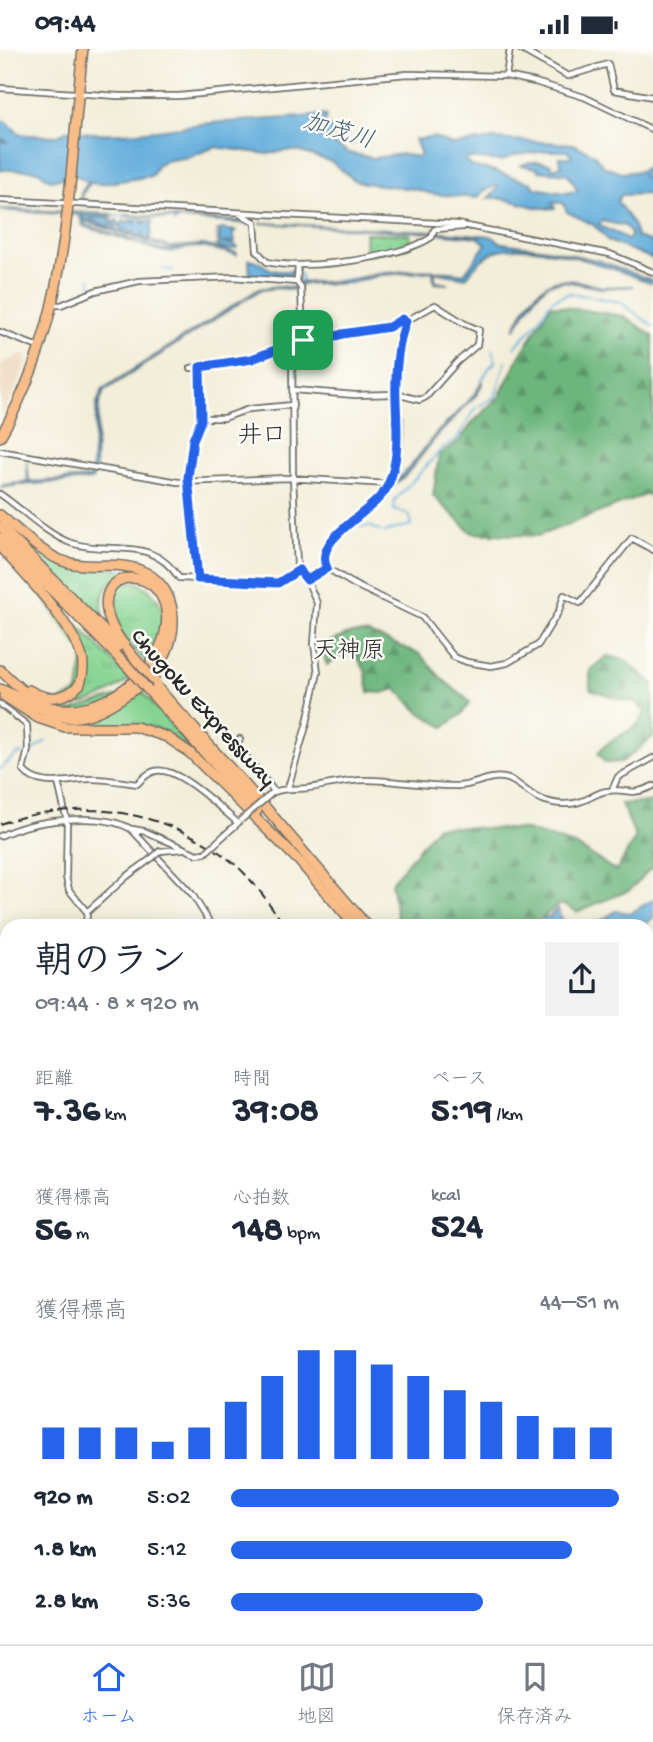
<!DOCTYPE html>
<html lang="ja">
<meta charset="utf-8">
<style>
body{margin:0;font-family:"Gochi Hand","Klee One",sans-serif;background:#f2f2f3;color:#1f2937;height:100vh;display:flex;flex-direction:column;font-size:26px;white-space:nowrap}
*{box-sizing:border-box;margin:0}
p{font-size:23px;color:#747a83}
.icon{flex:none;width:38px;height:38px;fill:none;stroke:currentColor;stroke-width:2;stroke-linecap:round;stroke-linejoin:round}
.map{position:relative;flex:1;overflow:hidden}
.drawer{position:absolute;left:0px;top:870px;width:654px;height:726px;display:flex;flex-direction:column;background:#fff;border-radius:21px 21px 0 0;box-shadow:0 4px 18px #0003}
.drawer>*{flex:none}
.pin{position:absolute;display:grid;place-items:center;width:60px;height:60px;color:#fff;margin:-30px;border-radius:14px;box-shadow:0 4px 10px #0006}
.round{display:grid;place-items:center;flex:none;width:74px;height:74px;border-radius:0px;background:#f2f2f3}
.headline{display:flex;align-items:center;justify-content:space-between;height:119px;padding:0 35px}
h1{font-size:38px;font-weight:700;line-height:52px}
.figures{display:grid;grid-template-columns:repeat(3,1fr);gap:10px;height:119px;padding:7px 35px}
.figures div{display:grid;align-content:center}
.figures b{font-size:35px;font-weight:700}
.figures small{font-size:19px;font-weight:400}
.figures p{font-size:19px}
.chart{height:196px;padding:14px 35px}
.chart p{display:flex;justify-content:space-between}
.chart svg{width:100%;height:126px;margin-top:7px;stroke:#2563eb;stroke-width:6}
ul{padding:0 35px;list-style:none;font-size:23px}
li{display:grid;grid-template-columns:112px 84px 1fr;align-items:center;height:52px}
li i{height:18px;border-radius:9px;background:#2563eb}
.status{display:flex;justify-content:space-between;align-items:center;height:49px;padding:0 35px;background:#fff;direction:ltr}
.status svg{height:19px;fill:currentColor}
.tabs{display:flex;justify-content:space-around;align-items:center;height:98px;border-top:2px solid #e0e1e3;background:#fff;font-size:19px;color:#747a83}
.tabs a{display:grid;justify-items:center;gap:4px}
.tabs .selected{color:#2563eb}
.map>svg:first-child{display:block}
.built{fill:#eed6bb}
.grass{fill:url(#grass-tufts);stroke:#58805f;stroke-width:2}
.forest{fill:url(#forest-firs);stroke:#4c7054;stroke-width:2}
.park{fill:url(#park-dots);stroke:#58805f;stroke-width:2}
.water{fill:#63aedc;stroke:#476c84;stroke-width:2;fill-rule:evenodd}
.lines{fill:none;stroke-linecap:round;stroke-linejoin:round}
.stream{stroke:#63aedc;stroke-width:2}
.street-casing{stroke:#716f68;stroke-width:8}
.highway-casing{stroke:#716f68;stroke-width:12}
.street{stroke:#fff;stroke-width:4.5}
.highway{stroke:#f8bd89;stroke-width:9}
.rail{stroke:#2b2b2b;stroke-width:2;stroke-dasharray:10 5;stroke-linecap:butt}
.street-bridge-casing{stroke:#716f68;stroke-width:8;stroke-linecap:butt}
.highway-bridge-casing{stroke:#716f68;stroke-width:12;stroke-linecap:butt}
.street-bridge{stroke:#fff;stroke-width:4.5}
.highway-bridge{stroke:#f8bd89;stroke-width:9}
.route-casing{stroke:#fff;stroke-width:14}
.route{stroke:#2563eb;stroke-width:9}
.labels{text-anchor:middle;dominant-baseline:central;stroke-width:5;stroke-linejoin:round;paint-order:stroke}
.street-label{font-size:23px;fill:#2b2b2b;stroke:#fdfcf7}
.water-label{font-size:24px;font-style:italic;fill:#415f72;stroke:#fdfcf7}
.neighbourhood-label{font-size:24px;fill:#2b2b2b;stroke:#fdfcf7}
</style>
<div class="status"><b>09:44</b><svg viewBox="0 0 49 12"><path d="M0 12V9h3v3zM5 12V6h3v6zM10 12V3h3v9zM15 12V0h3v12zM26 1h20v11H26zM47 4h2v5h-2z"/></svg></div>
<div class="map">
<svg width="653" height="1595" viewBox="0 0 653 1595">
<defs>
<pattern id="grass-tufts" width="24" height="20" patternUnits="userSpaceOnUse" patternTransform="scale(1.75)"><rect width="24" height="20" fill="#86d493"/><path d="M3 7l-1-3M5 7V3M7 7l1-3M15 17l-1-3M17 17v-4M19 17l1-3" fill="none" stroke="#74b67f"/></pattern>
<pattern id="forest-firs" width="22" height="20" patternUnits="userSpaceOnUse" patternTransform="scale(1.75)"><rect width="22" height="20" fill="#6cb67d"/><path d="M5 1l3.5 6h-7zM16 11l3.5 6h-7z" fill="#599467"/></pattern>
<pattern id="park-dots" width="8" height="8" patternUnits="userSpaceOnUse" patternTransform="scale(1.75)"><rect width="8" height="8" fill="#86d493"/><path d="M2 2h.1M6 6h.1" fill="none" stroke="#74b67f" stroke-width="1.8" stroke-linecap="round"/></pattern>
</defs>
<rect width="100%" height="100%" fill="#fdfcf7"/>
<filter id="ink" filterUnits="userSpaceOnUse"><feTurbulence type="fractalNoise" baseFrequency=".0143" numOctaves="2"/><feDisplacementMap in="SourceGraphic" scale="14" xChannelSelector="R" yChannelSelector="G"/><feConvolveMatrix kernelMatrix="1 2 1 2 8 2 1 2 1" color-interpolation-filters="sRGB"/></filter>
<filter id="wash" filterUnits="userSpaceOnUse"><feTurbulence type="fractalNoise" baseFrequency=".00686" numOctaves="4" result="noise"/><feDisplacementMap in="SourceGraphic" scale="28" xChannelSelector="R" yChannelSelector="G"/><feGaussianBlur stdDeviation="1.57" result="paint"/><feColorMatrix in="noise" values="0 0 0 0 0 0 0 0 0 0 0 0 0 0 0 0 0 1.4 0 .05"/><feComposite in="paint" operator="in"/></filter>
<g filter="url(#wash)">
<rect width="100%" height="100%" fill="#f3eed9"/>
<path class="built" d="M23 304 26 313 11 351 0 370V315Z"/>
<path class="grass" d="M14 483 45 506 139 525C104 524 94 550 109 579Z
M19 515 130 630C105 648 77 664 46 652H60L78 643 84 606Z
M134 532C175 550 165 582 146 613 128 594 99 567 116 538Z
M140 640 208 718C192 705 175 686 155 679 127 670 96 682 67 676 52 673 36 664 23 655L52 668Z"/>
<path class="forest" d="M551 256 624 267 653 287V449L647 445 538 487 472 484 433 447 439 406 459 392 474 372 499 348 519 308Z
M352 584H368L420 605 441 629 470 653 461 666 444 678 419 663 396 640 382 644 369 643 365 621 357 608 344 604 327 616 322 603 328 593Z
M607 607 623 610 653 634V688L622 713 605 714 598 704C609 687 638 685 645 663L636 653 622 651 590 640V621Z
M653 753V820L649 821 630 841 577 863 565 856H558L532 877H401L398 872 391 834 437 777 526 781 577 797 616 822 636 788 621 755Z
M653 889V1200L648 1194V892Z
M648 1232 653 1238V1272L648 1267Z
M0 1312 7 1320V1589H353L348 1595H0Z
M364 1589H523L520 1595H370V1591Z"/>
<path class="park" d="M365 184 410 185 409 198 366 206Z"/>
<path class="water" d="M324 66 326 67 325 74 333 81 332 93 349 104 374 109 401 105 418 108 421 105 415 91 434 88 452 96 494 90 573 95 594 105 603 117 623 124 640 122 647 118 653 111V122L642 126 653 136V145L621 146 617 152 634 177 636 188 653 193V210L608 192 600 182 592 175 567 163 563 154H552L555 159C531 162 511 147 488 149L498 140 497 137 483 142 478 149 432 145 415 140 364 134 354 131 332 113 298 102H284L268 105 215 98 189 108 165 112 157 117 152 127 100 135 90 134 83 144 82 155 81 144 88 133 78 127 50 131 38 122 31 121H0V92L8 93 0 89V72H6L18 84 25 86 58 87 67 81C114 90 165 79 212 74 249 71 287 70 324 66ZM547 102H567L572 106 571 108H559L562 117 552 120 551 115C541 112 530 112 521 116L537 119 539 122 568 125 578 142 565 144 535 139 532 134 491 121 471 117 465 111 468 109 501 112 515 106ZM602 172 625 177 631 185 630 190 626 191C620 183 607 183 599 175Z
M0 160 112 165 116 167H87L113 170 110 171 112 174 117 171 120 177 124 172 128 174 129 171H135L133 173 135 175 137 171H143V176L145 172H152L150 190H144L143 184 141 187H136L135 183 129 184 128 181H122L120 177 114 179 113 174 110 177 88 171 96 170 87 171 169 198 203 196 237 204V206C224 204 210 198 197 198 185 198 176 203 164 203L83 177 79 166 0 161ZM82 166H84L86 173 161 197 180 200 161 201 85 176Z
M125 166 251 173V175L181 170 174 173 175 170 125 167Z
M260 174 430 182 491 187 502 194 547 200 600 212 652 231 651 234C613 219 538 191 499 201 486 205 473 218 466 229L434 223 436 233 449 235 434 234 433 222 381 226 351 234 330 235V233C352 232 365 226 385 224 413 221 437 220 464 225L486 195 478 188 426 183Z
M221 180 236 182 233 185 235 193 221 194 233 195 237 198 234 200 221 199 216 196 221 194 217 191 220 189 217 187 221 185 217 182Z
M249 210C259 211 267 221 277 222 283 223 289 221 295 222V225L287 228 250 227Z
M560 231 577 232 602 238 633 237 602 239 565 232 548 235 536 247 514 281C522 262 536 234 560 231Z
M300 233H328L329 235H302L296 241 277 239 260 241 104 342 99 356 95 411 96 422 92 431 18 436 0 439 4 436 28 433 27 412 29 433 91 429 97 354 103 340 259 240 278 237 296 239Z
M482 330V335L477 345 437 387 406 426 389 440 380 454C394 428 401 400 400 371V391L392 436C410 421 421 403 436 385 449 370 478 349 482 330Z
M653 851V869L643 877H585L600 872 616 862 630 864Z
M558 859 560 868 567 877H545L542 869 549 868Z"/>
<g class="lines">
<path class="stream" d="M113 166 125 167
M162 220 174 221
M295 224 301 226V233
M90 229 93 241
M514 299 536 275 552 251 569 244 620 253 653 277
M482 331 489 319 495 313 493 300
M361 478 370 477 380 482
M384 483 411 476V471L409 466 394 461 395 451 444 398 457 390 476 359 495 348 506 312
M0 661 5 663
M30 704 46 692
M0 720 17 705 24 704"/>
</g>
</g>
<g filter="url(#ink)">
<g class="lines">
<g class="street-casing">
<path id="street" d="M520 0 568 27 608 15 614 41 653 48
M506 27 510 0
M0 39 118 47H179L407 25 506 27 535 33 584 48 653 81
M0 151 457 175 610 205 653 223
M240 165 255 173 257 202 267 213C304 222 401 209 432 188L434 181 436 180 463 178
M297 233 298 216
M53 256H61L95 242 139 232 233 228 297 233 301 239 303 291
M0 283 38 298
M200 318 201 371
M191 319 252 310 299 292H323L342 285 389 278 402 270 406 272C397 297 395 326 396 352 397 380 400 412 387 438 375 463 311 489 327 519L355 536 422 568 454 608 467 613 491 617 507 614 538 596 559 562 564 546 580 554 632 489 653 501
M294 341 355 346 396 345 420 351 426 348 457 313 477 296 479 281 465 275 435 256 406 272
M0 402 178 433 289 429 389 435
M0 445C21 459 47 486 71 494 111 507 150 485 179 529L278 534 299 521
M198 530 188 429 193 391 199 373 206 369H224L249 360 293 356
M307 531 327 519
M0 655 27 676 28 701 23 721C39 741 70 730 92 730 107 730 122 733 137 735 142 730 147 724 155 722 178 717 220 759 238 774
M240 690 237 696 274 742
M58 733 67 772 66 828 69 841 87 863
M288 739 307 674 318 623 314 595 317 554 307 531 297 517 293 429 292 294
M612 741 618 728 653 709
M272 744C284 738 296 741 309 739 328 736 347 731 367 731 397 731 427 738 457 737 474 737 488 726 504 729 518 731 527 745 540 750 553 755 569 757 582 752 591 749 598 743 607 742 628 738 627 749 653 737
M132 780 144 782 197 805 205 804
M0 787C32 771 99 762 131 780L192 845 212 877
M218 792 238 774
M160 802 182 800
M86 877 87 863 126 828 152 809
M0 969H7
M0 1312 7 1309"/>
</g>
<g class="highway-casing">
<path id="highway" d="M0 388C72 265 67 137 83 0
M0 466C19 482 38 501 60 511 86 522 114 511 140 521 179 536 181 585 159 616 150 629 136 640 123 648 66 687 52 662 0 640
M0 477 119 597
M0 489 129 619
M0 498C25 525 71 573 82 608 84 617 83 626 80 635 66 651 47 652 29 641
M0 621C15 634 31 653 51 658 98 671 160 624 166 578 175 513 83 513 112 577 118 590 128 601 137 612
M154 635 266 759 367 877
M148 641 257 762
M4 647 38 669 65 678H136L167 688 190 704 302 815
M300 813 355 877
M0 1113 7 1115
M648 1212 653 1218
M648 1226 653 1233
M648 1307 653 1315"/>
</g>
<use href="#street" class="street"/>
<use href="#highway" class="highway"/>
<path class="rail" d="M0 775C80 746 174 762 238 818 256 835 271 857 285 877
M648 1278 653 1283"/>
<g class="street-bridge-casing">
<path id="street-bridge" d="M241 771 272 744
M205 804 218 792
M152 809 160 802"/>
</g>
<g class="highway-bridge-casing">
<path id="highway-bridge" d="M137 612 156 633
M129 619 148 641"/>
</g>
<use href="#street-bridge" class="street-bridge"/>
<use href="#highway-bridge" class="highway-bridge"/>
</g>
</g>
<g class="lines" filter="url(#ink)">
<g class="route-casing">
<path id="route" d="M402 270 406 272C397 297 395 326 396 352 397 380 400 412 387 438 375 463 311 489 327 519L307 531 299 521 278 534 198 530 188 429 193 391 201 371 200 318 252 310 299 292H323L342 285 389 278Z"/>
</g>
<use href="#route" class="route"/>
</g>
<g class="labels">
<g class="street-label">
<text transform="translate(202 660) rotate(48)">Chugoku Expressway</text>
</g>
<g class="water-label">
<text transform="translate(338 84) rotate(17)">加茂川</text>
</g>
<g class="neighbourhood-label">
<text x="262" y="388">井口</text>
<text x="349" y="603">天神原</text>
</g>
</g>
</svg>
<div class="pin" style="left:303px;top:291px;background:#1e9e55"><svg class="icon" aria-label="arrive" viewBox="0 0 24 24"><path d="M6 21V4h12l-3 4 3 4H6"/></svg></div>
<section class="drawer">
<div class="headline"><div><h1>朝のラン</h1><p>09:44 · 8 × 920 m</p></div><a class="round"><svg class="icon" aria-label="share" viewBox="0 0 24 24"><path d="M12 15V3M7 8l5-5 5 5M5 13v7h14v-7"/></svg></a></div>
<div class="figures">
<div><p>距離</p><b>7.36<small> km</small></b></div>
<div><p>時間</p><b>39:08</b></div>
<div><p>ペース</p><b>5:19<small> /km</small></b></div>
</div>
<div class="figures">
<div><p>獲得標高</p><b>56<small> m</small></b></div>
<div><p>心拍数</p><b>148<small> bpm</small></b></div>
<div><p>kcal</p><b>524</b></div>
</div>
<div class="chart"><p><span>獲得標高</span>44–51 m</p>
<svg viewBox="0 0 160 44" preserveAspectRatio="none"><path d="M5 44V33M15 44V33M25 44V33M35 44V38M45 44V33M55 44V24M65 44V15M75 44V6M85 44V6M95 44V11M105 44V15M115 44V20M125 44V24M135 44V29M145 44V33M155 44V33"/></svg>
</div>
<ul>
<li><b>920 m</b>5:02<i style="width:100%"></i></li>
<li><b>1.8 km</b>5:12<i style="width:88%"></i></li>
<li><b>2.8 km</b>5:36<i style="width:65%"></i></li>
</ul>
</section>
</div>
<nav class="tabs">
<a class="selected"><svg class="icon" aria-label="home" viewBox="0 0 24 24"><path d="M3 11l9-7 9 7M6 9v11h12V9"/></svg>ホーム</a>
<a><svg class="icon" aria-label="map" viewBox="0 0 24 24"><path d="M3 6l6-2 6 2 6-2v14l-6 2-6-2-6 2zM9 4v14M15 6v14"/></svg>地図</a>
<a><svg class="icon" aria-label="saved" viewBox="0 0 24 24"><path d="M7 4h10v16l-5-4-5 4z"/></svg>保存済み</a>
</nav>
